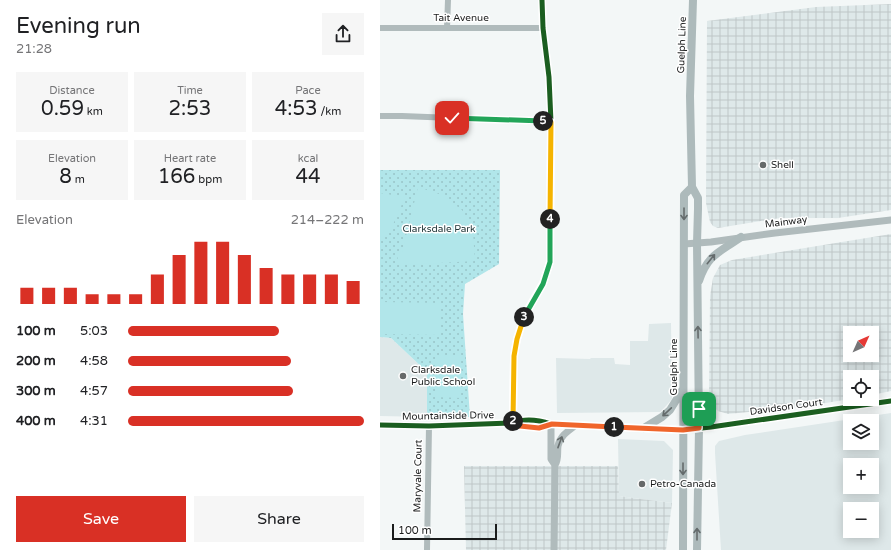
<!DOCTYPE html>
<meta charset="utf-8">
<style>
body{margin:0;font-family:"Varela Round",sans-serif;background:#f6f6f6;color:#202124;height:100vh;display:flex;flex-direction:column;font-size:15px;white-space:nowrap}
*{box-sizing:border-box;margin:0}
p{font-size:13px;color:#757577}
.icon{flex:none;width:22px;height:22px;fill:none;stroke:currentColor;stroke-width:2;stroke-linecap:round;stroke-linejoin:round}
.map{position:relative;flex:1;overflow:hidden}
.drawer{display:flex;flex-direction:column;background:#fff;width:380px}
.drawer>*{flex:none}
.needle{width:26px;rotate:45deg}
.buttons{position:absolute;left:463px;top:326px;display:grid;gap:8px}
.buttons a{display:grid;place-items:center;width:36px;height:36px;border-radius:0px;background:#fff;box-shadow:0 2px 10px #0003;font-size:20px}
.scale{position:absolute;left:12px;bottom:10px;width:105px;box-sizing:border-box;padding-left:4px;border:2px solid #1a1c1c;border-top:0;font-size:11px;line-height:14px;white-space:nowrap;color:#1a1c1c;-webkit-text-stroke:3px #fff;paint-order:stroke}
.pin{position:absolute;display:grid;place-items:center;width:34px;height:34px;color:#fff;margin:-17px;border-radius:8px;box-shadow:0 2px 6px #0006}
.km{position:absolute;width:20px;height:20px;margin:-10px;border-radius:50%;background:#222;color:#fff;font-size:11px;line-height:20px;text-align:center}
.round{display:grid;place-items:center;flex:none;width:42px;height:42px;border-radius:0px;background:#f6f6f6}
.headline{display:flex;align-items:center;justify-content:space-between;height:68px;padding:0 16px}
h1{font-size:22px;font-weight:600;line-height:30px}
.figures{display:grid;grid-template-columns:repeat(3,1fr);gap:6px;height:68px;padding:4px 16px}
.figures div{display:grid;align-content:center;border-radius:0px;background:#f6f6f6;text-align:center}
.figures b{font-size:20px;font-weight:600}
.figures small{font-size:11px;font-weight:400}
.figures p{font-size:11px}
.chart{height:112px;padding:8px 16px}
.chart p{display:flex;justify-content:space-between}
.chart svg{width:100%;height:72px;margin-top:4px;stroke:#d93025;stroke-width:6}
.cta{display:flex;gap:8px;margin-top:auto;padding:8px 16px}
.cta a{flex:1;height:46px;border-radius:0px;background:#d93025;color:#fff;font-size:16px;font-weight:600;line-height:46px;text-align:center}
.cta a+a{background:#f6f6f6;color:#202124}
ul{padding:0 16px;list-style:none;font-size:13px}
li{display:grid;grid-template-columns:64px 48px 1fr;align-items:center;height:30px}
li i{height:10px;border-radius:5px;background:#d93025}
main{display:flex;flex:1;min-height:0}
.map>svg:first-child{display:block}
.built{fill:#dee8e9;fill-rule:evenodd}
.industrial{fill:url(#industrial-grid);fill-rule:evenodd}
.grass{fill:url(#grass-dots)}
.garden{fill:#b1e6ea}
.lines{fill:none;stroke-linecap:round;stroke-linejoin:round}
.minor{stroke:#b0bbbc;stroke-width:6}
.tertiary{stroke:#b0bbbc;stroke-width:7}
.secondary{stroke:#adbabb;stroke-width:8}
.cycleway-casing{stroke:#fff;stroke-width:8}
.cycleway{stroke:#1b5e20;stroke-width:5}
.oneway{stroke:#646b6c}
.oneway2{stroke:#656c6c}
.split-1-casing{stroke:#fff;stroke-width:8}
.split-2-casing{stroke:#fff;stroke-width:8}
.split-3-casing{stroke:#fff;stroke-width:8}
.split-4-casing{stroke:#fff;stroke-width:8}
.split-5-casing{stroke:#fff;stroke-width:8}
.split-6-casing{stroke:#fff;stroke-width:8}
.split-1{stroke:#f0652b;stroke-width:5}
.split-2{stroke:#f0652b;stroke-width:5}
.split-3{stroke:#f5b400;stroke-width:5}
.split-4{stroke:#22a559;stroke-width:5}
.split-5{stroke:#f5b400;stroke-width:5}
.split-6{stroke:#22a559;stroke-width:5}
.poi-dot{fill:#666969;stroke:#fff;stroke-width:1.5}
.labels{text-anchor:middle;dominant-baseline:central;stroke-width:3;stroke-linejoin:round;paint-order:stroke}
.street-label{font-size:10px;fill:#1a1c1c;stroke:#fff}
.poi-label{font-size:10px;fill:#1a1c1c;stroke:#fff;text-anchor:start}
.park-label{font-size:10px;fill:#1e3436;stroke:#fff}
</style>
<main>
<section class="drawer">
<div class="headline"><div><h1>Evening run</h1><p>21:28</p></div><a class="round"><svg class="icon" aria-label="share" viewBox="0 0 24 24"><path d="M12 15V3M7 8l5-5 5 5M5 13v7h14v-7"/></svg></a></div>
<div class="figures">
<div><p>Distance</p><b>0.59<small> km</small></b></div>
<div><p>Time</p><b>2:53</b></div>
<div><p>Pace</p><b>4:53<small> /km</small></b></div>
</div>
<div class="figures">
<div><p>Elevation</p><b>8<small> m</small></b></div>
<div><p>Heart rate</p><b>166<small> bpm</small></b></div>
<div><p>kcal</p><b>44</b></div>
</div>
<div class="chart"><p><span>Elevation</span>214–222 m</p>
<svg viewBox="0 0 160 44" preserveAspectRatio="none"><path d="M5 44V34M15 44V34M25 44V34M35 44V38M45 44V38M55 44V38M65 44V26M75 44V14M85 44V6M95 44V6M105 44V14M115 44V22M125 44V26M135 44V26M145 44V26M155 44V30"/></svg>
</div>
<ul>
<li><b>100 m</b>5:03<i style="width:64%"></i></li>
<li><b>200 m</b>4:58<i style="width:69%"></i></li>
<li><b>300 m</b>4:57<i style="width:70%"></i></li>
<li><b>400 m</b>4:31<i style="width:100%"></i></li>
</ul>
<div class="cta"><a>Save</a><a>Share</a></div>
</section>
<div class="map">
<svg width="511" height="550" viewBox="0 0 511 550">
<defs>
<pattern id="industrial-grid" width="8" height="8" patternUnits="userSpaceOnUse"><rect width="8" height="8" fill="#dee8e9"/><path d="M0 4h8M4 0v8" fill="none" stroke="#bec6c7"/></pattern>
<pattern id="grass-dots" width="8" height="8" patternUnits="userSpaceOnUse"><rect width="8" height="8" fill="#b1e6ea"/><path d="M2 2h.1M6 6h.1" fill="none" stroke="#98c5c8" stroke-width="1.8" stroke-linecap="round"/></pattern>
</defs>
<rect width="100%" height="100%" fill="#f3f7f7"/>
<path class="built" d="M291 323 292 399 286 406 280 412 177 413 176 358 210 359 211 358H234L235 364 250 365V341H268L269 324Z
M0 337 11 338 47 372V417L0 416Z
M511 413V550H341L335 453V446L339 441 365 435ZM470 421H492V443H470ZM470 465H492V487H470ZM470 509H492V531H470Z
M238 439 284 441 293 450 292 503 239 496Z"/>
<path class="industrial" d="M511 4V210L458 218H400L338 228 333 226 330 222 326 203 327 21 436 7Z
M511 234V391L492 395V377H470V399L421 407 348 414 338 411 329 403 330 296 333 278 340 265 352 260ZM470 333H492V355H470Z
M84 466H238L239 496 292 503 286 550H86Z"/>
<path class="grass" d="M0 170H120L119 264 85 284 83 314 90 417H47V372L11 338 0 337Z"/>
<path class="garden" d="M38 187 62 195 82 210 93 233 95 261 23 265 18 262 17 252 22 253Z
M0 193 25 197 12 227 0 242Z
M0 302 61 303V335L0 334Z
M56 355 81 356V398L56 397Z"/>
<g class="lines">
<path class="minor" d="M0 28H163
M67 28 68 0
M0 116H22L171 122
M133 423 134 356 137 339 144 316 163 283 170 262 171 122 169 77 163 28 162 0
M133 423C145 428 159 428 171 424
M0 425 49 426 133 423C145 418 159 420 171 424
M319 428 511 401
M47 550 49 426"/>
<path class="tertiary" d="M304 244 331 242 395 233 511 220
M175 465 171 459V424L303 430 319 428
M174 550 175 465C179 459 177 453 178 446 180 436 188 431 196 425"/>
<path class="secondary" d="M313 0 310 96 312 187 318 198V209L317 243 319 428 317 550
M319 281C328 254 339 253 361 237
M264 428 282 417 290 410 303 389
M303 550 304 195 312 187"/>
<g class="cycleway-casing">
<path id="cycleway" d="M133 423 134 356 137 339 144 316 163 283 170 262 171 122 169 77 163 28 162 0
M0 425 49 426 133 423C145 418 159 420 171 424L303 430 331 427 511 401"/>
</g>
<use href="#cycleway" class="cycleway"/>
</g>
<defs><path id="oneway-shaft" d="M-6 0H5M1.5-3L5.5 0L1.5 3" fill="none" stroke-width="1.6" stroke-linecap="round" stroke-linejoin="round"/></defs>
<g class="oneway">
<use href="#oneway-shaft" transform="translate(304 214) rotate(90)"/>
<use href="#oneway-shaft" transform="translate(331 259) rotate(-51)"/>
<use href="#oneway-shaft" transform="translate(318 332) rotate(-91)"/>
<use href="#oneway-shaft" transform="translate(287 412) rotate(137)"/>
<use href="#oneway-shaft" transform="translate(303 469) rotate(90)"/>
<use href="#oneway-shaft" transform="translate(317 534) rotate(-90)"/>
</g>
<use class="oneway2" href="#oneway-shaft" transform="translate(180 442) rotate(-70)"/>
<g class="lines">
<g class="split-1-casing">
<path id="split-1" d="M234 427 303 430 319 428V409"/>
</g>
<g class="split-2-casing">
<path id="split-2" d="M133 421V423L140 426 159 428 172 424 234 427"/>
</g>
<g class="split-3-casing">
<path id="split-3" d="M133 421 134 356 137 339 144 317"/>
</g>
<g class="split-4-casing">
<path id="split-4" d="M144 317 163 284 170 262V219"/>
</g>
<g class="split-5-casing">
<path id="split-5" d="M163 121 171 122 170 219"/>
</g>
<g class="split-6-casing">
<path id="split-6" d="M72 118 163 121"/>
</g>
<use href="#split-1" class="split-1"/>
<use href="#split-2" class="split-2"/>
<use href="#split-3" class="split-3"/>
<use href="#split-4" class="split-4"/>
<use href="#split-5" class="split-5"/>
<use href="#split-6" class="split-6"/>
</g>
<g class="poi-dot">
<circle cx="383" cy="165" r="4"/>
<circle cx="23" cy="376" r="4"/>
<circle cx="262" cy="484" r="4"/>
</g>
<g class="labels">
<g class="street-label">
<text x="81" y="18">Tait Avenue</text>
<text transform="translate(302 45) rotate(-88)">Guelph Line</text>
<text transform="translate(406 222) rotate(-7)">Mainway</text>
<text transform="translate(294 367) rotate(-90)">Guelph Line</text>
<text transform="translate(406 407) rotate(-8)">Davidson Court</text>
<text transform="translate(68 416) rotate(-1)">Mountainside Drive</text>
<text transform="translate(38 476) rotate(-89)">Maryvale Court</text>
</g>
<g class="poi-label">
<text x="391" y="165">Shell</text>
<text x="31" y="370">Clarksdale<tspan x="31" dy="12">Public School</tspan></text>
<text x="270" y="484">Petro-Canada</text>
</g>
<g class="park-label">
<text x="59" y="229">Clarksdale Park</text>
</g>
</g>
</svg>
<div class="buttons">
<a><svg class="needle" viewBox="-14 -14 28 28"><path d="M0-13l5 13h-10z" fill="#e53935"/><path d="M0 13l5-13h-10z" fill="#757577"/></svg></a>
<a><svg class="icon" aria-label="locate" viewBox="0 0 24 24"><circle cx="12" cy="12" r="6"/><path d="M12 2v4M12 18v4M2 12h4M18 12h4"/></svg></a>
<a><svg class="icon" aria-label="layers" viewBox="0 0 24 24"><path d="M12 4l9 5-9 5-9-5zM3 14l9 5 9-5"/></svg></a>
<a>+</a>
<a>−</a>
</div>
<div class="scale">100 m</div>
<div class="pin" style="left:319px;top:409px;background:#1e9e55"><svg class="icon" aria-label="arrive" viewBox="0 0 24 24"><path d="M6 21V4h12l-3 4 3 4H6"/></svg></div>
<div class="pin" style="left:72px;top:118px;background:#d93025"><svg class="icon" aria-label="check" viewBox="0 0 24 24"><path d="M5 12l5 5 9-10"/></svg></div>
<b class="km" style="left:234px;top:427px">1</b>
<b class="km" style="left:133px;top:421px">2</b>
<b class="km" style="left:144px;top:317px">3</b>
<b class="km" style="left:170px;top:219px">4</b>
<b class="km" style="left:163px;top:121px">5</b>
</div>
</main>
